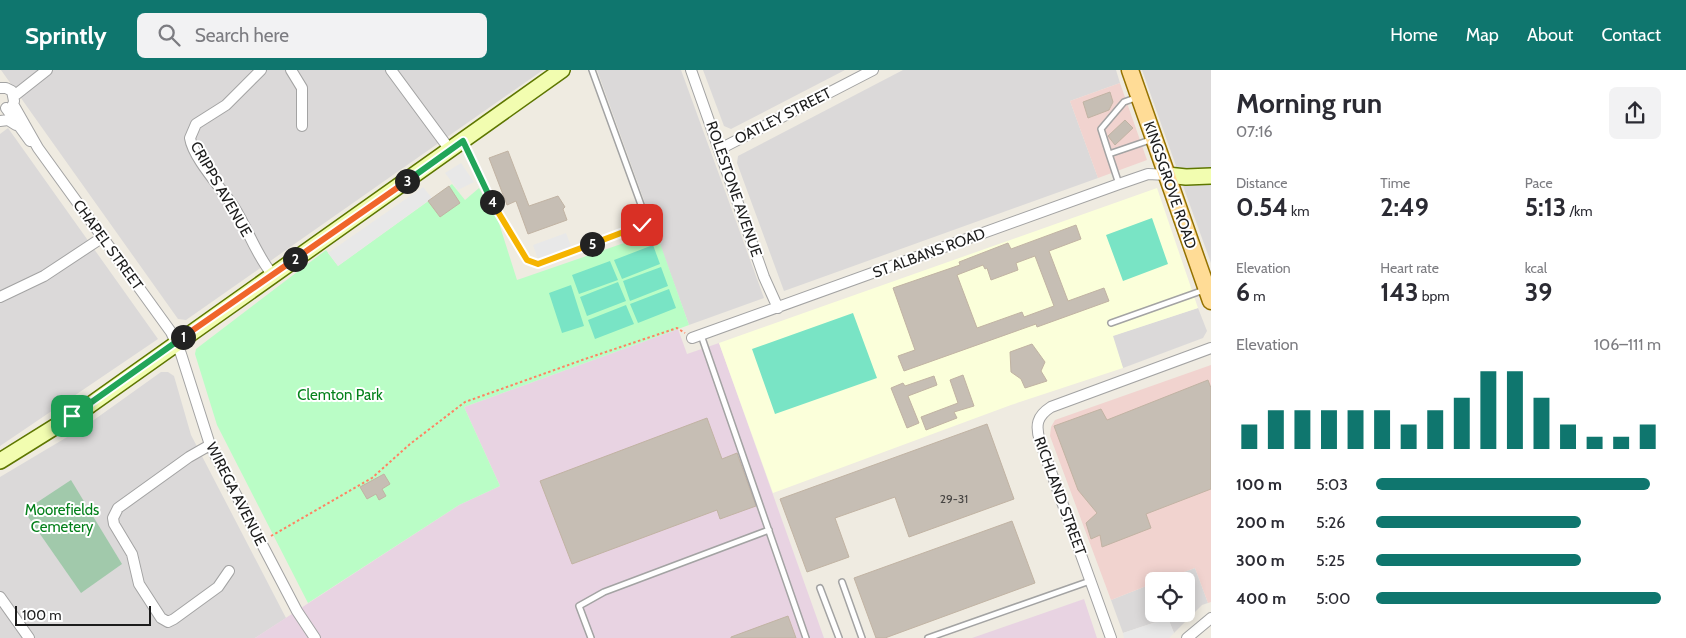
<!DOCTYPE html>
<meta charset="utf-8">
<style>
body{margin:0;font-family:Cabin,sans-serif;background:#f2f2f3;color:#2b2b33;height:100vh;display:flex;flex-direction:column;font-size:19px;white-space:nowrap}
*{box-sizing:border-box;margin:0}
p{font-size:16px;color:#7c7c81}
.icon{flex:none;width:28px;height:28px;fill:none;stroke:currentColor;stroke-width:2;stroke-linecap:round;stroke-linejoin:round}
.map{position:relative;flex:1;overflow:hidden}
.drawer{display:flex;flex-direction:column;background:#fff;width:475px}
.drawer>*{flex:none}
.controls{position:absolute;left:1145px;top:502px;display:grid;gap:10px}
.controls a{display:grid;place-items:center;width:50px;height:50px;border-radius:8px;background:#fff;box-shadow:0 2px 12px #0003;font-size:25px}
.scale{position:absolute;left:15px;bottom:12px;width:136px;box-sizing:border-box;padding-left:5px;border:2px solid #1c1c1c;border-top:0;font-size:14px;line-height:18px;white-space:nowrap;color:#1c1c1c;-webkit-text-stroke:4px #fff;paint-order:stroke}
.pin{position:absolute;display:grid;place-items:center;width:42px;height:42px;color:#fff;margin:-21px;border-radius:10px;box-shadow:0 2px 8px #0006}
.km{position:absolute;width:25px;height:25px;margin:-12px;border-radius:50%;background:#222;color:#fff;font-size:14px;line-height:25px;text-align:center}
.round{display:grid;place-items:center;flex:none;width:52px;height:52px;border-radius:8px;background:#f2f2f3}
.summary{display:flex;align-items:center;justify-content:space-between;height:85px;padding:0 25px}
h1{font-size:28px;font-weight:700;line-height:38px}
.metrics{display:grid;grid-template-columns:repeat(3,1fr);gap:8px;height:85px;padding:5px 25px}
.metrics div{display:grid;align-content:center}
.metrics b{font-size:25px;font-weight:700}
.metrics small{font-size:14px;font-weight:400}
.metrics p{font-size:14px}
.chart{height:140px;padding:10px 25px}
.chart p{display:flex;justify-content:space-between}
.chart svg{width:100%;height:90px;margin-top:5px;stroke:#0f766e;stroke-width:6}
ul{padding:0 25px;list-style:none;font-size:16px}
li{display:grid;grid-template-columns:80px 60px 1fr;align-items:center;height:38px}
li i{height:12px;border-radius:6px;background:#0f766e}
header{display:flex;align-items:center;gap:30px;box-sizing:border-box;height:70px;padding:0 25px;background:#0f766e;color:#fff}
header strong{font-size:24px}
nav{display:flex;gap:28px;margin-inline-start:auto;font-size:18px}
.search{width:350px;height:45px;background:#f2f2f3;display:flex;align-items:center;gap:12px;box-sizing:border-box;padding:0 18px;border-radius:8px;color:#7c7c81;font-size:19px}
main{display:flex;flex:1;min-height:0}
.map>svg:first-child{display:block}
.residential{fill:#dbd9d9}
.commercial{fill:#f1d3cf}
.industrial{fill:#e8d3e2}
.education{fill:#fbffda}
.cemetery{fill:#a1c9ab}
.park{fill:#bafdc6}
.pitch{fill:#79e4c5}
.parking{fill:#e8e8e8}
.building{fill:#c6beb4;stroke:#c1b3a3;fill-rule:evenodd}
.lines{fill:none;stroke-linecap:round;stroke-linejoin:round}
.lane-casing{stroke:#a3a3a3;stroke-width:8}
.street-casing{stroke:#a3a3a3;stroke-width:12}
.secondary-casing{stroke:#5e7700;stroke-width:18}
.primary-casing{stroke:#957200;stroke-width:19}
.path{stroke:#ff8262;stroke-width:2;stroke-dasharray:2.5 2.5;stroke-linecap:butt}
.lane{stroke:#fff;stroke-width:5}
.street{stroke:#fff;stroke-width:10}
.secondary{stroke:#f2fdb0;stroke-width:15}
.primary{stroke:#ffdc96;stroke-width:16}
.split-1-casing{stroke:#fff;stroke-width:10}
.split-2-casing{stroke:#fff;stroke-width:10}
.split-3-casing{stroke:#fff;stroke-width:10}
.split-4-casing{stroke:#fff;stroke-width:10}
.split-5-casing{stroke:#fff;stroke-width:10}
.split-6-casing{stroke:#fff;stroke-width:10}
.split-1{stroke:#22a559;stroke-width:6}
.split-2{stroke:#f0652b;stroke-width:6}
.split-3{stroke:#f0652b;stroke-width:6}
.split-4{stroke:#22a559;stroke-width:6}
.split-5{stroke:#f5b400;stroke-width:6}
.split-6{stroke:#f5b400;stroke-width:6}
.labels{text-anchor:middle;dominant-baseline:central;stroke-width:4;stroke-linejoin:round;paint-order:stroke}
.number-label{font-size:12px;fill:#464442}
.street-label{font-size:15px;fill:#1c1c1c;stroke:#fff}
.park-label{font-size:15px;fill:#04811b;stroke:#fff}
</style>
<header>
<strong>Sprintly</strong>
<div class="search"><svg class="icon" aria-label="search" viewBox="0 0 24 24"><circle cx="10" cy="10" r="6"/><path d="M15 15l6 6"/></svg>Search here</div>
<nav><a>Home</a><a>Map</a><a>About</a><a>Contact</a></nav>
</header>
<main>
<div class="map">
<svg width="1211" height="568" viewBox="0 0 1211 568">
<rect width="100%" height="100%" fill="#efebe1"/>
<path class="residential" d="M1 0H543L186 250 178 249Z
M597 0H681L764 228 689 255Z
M703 0H845L731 59 724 56Z
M903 0H1116L1120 13 1070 31 1098 108 784 221 737 93 738 86Z
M1142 0H1211V193L1187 127Z
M8 58 158 269 0 376V64Z
M1198 238 1207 261 1203 268 1123 298 1112 266Z
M161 302H168L174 306 191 365 286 548 255 568H0V407L84 357Z
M1195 498 1208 533 1202 535 1174 563 1168 548 1123 563 1111 530 1154 513V544H1186V511H1159Z"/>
<path class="commercial" d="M1120 13 1147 90 1098 108 1070 31Z
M1211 295V532L1208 533 1195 498 1159 511H1154V513L1111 530 1050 366 1051 357 1055 350Z"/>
<path class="industrial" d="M678 259 687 284 719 273 824 568H255L459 435 500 416 464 337Z
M1084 529 1097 568H972Z"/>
<path class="education" d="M1157 118 1198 238 1113 266 1123 298 1011 335 773 423 719 273Z"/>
<path class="cemetery" d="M71 410 122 494 81 523 24 441Z"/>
<path class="park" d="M452 114 465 130 479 118 498 150 517 210 656 162 689 255 464 337 500 416 459 435 308 533 217 355 195 284 196 279 326 180 338 196Z"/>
<path class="pitch" d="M1152 148 1168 194 1123 211 1106 165Z
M653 175 660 194 622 209 614 190Z
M610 191 618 210 579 224 572 205Z
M661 197 668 216 630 231 623 211Z
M618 212 626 231 587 246 580 227Z
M571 215 584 256 562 263 549 223Z
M669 219 676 238 638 253 630 234Z
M626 235 634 254 595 269 588 250Z
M853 243 877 308 775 344 752 279Z"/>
<path class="parking" d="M461 93 474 112 458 120 445 103Z
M423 117 432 128 338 196 328 183Z
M566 163 571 176 538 189 533 175Z
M1168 548 1174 563 1169 568H1124L1123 563Z"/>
<path class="building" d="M1110 22 1113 32 1109 40 1088 48 1083 32Z
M1125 50 1133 58 1115 75 1108 66Z
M508 81 529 136 558 126 565 137 563 139 567 150 528 164 516 131 507 135 489 88Z
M449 116 460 133 440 147 428 131Z
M1076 155 1081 169 1049 181 1068 231 1104 218 1109 231 1037 257 1036 254 904 301 898 286 915 280 893 218 960 195 959 192 1008 173 1011 179ZM1035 186 1054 236 1024 247 1022 242 977 258 957 205 983 195 985 199 987 198 991 210 1018 200 1016 193Z
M1032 274 1045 292 1041 301 1047 311 1025 318 1021 309 1011 302 1010 282Z
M963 305 974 336 954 342 957 348 926 360 921 347 958 333 950 310Z
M934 306 937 315 908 326 919 353 907 358 891 318 903 313 905 316Z
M1208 310 1211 318V419L1146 444 1151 458 1102 477 1100 465 1091 469 1086 453 1097 443 1078 420 1054 356 1101 339 1107 350Z
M707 348 722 389 737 383 756 436 720 449 717 440 572 494 540 411Z
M987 354 1014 429 909 467 895 427 835 448 849 487 807 502 780 429Z
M384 404 390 414 382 419 386 426 379 430 376 424 367 429 360 417Z
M1012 451 1035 513 885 568H876L854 508Z
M788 546 796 568H731V567Z"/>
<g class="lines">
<g class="lane-casing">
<path id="lane" d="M463 71 487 123 527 190 538 194 642 155 644 143 592 0
M1109 84 1101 59 1124 32 1138 27
M1119 114 1109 84 1153 69
M1111 253 1204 220
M701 265 806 568
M842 512 862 568
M820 518 839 568
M591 568 579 536 604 522 769 460
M928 568 1090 511"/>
</g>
<g class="street-casing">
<path id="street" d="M261 0 226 35 196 54 190 68C193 88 222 119 234 137 248 159 255 183 272 204
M291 0 302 18V56
M391 0 450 80
M691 0 764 207 778 238
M0 18H6L12 21 14 31
M14 26 47 0
M13 34 38 78 171 262 181 284 210 375 297 541 315 568
M6 38 30 71
M0 51 8 50 16 55
M720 79 873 0
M0 227 44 206 103 167
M692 268 1119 114 1148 104 1167 105
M210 375 189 387 118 438 113 448 114 454 132 484 139 514 161 548 168 552 174 549 218 517 229 501
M0 527 29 568
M1111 568 1040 371C1035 355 1037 346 1051 337L1211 278
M1187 568 1211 548"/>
</g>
<g class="secondary-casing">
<path id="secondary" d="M1167 105 1186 107 1211 106
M0 391 90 335 562 0"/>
</g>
<g class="primary-casing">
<path id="primary" d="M1130 0 1211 231"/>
</g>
<path class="path" d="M271 466 372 408 410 374 465 332 585 289 677 258 685 263"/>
<use href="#lane" class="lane"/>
<use href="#street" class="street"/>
<use href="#secondary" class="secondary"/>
<use href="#primary" class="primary"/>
</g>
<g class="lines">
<g class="split-1-casing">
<path id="split-1" d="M72 346 183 267"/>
</g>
<g class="split-2-casing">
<path id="split-2" d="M183 267 295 189"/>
</g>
<g class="split-3-casing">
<path id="split-3" d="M295 189 407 111"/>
</g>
<g class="split-4-casing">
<path id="split-4" d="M407 111 463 71 492 132"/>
</g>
<g class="split-5-casing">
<path id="split-5" d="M492 132 527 190 538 194 592 174"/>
</g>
<g class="split-6-casing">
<path id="split-6" d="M592 174 642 155"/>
</g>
<use href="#split-1" class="split-1"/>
<use href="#split-2" class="split-2"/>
<use href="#split-3" class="split-3"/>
<use href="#split-4" class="split-4"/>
<use href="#split-5" class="split-5"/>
<use href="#split-6" class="split-6"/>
</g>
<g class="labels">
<g class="number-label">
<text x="954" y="428">29-31</text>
</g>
<g class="street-label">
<text transform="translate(783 46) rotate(-27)">OATLEY STREET</text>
<text transform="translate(1170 115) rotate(71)">KINGSGROVE ROAD</text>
<text transform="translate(221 119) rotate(60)">CRIPPS AVENUE</text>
<text transform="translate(734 119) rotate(71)">ROLESTONE AVENUE</text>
<text transform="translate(108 175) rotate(54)">CHAPEL STREET</text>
<text transform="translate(929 183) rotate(-20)">ST ALBANS ROAD</text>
<text transform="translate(236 424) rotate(63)">WIREGA AVENUE</text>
<text transform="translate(1060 426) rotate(70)">RICHLAND STREET</text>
</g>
<g class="park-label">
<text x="340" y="325">Clemton Park</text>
<text x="62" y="440">Moorefields<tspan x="62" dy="17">Cemetery</tspan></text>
</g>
</g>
</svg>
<div class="controls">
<a><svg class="icon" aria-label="locate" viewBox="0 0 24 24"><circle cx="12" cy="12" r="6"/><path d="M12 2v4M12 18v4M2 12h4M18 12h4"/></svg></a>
</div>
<div class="scale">100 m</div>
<div class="pin" style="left:72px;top:346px;background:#1e9e55"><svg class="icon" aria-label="arrive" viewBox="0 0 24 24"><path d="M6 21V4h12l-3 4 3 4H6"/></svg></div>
<div class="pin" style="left:642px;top:155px;background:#d93025"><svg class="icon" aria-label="check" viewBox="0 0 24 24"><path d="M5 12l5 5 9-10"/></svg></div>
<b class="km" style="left:183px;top:267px">1</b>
<b class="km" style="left:295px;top:189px">2</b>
<b class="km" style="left:407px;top:111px">3</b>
<b class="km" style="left:492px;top:132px">4</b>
<b class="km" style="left:592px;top:174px">5</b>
</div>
<section class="drawer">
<div class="summary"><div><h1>Morning run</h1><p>07:16</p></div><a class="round"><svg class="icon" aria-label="share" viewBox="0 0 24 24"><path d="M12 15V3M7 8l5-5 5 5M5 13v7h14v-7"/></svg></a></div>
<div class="metrics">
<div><p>Distance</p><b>0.54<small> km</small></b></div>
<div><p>Time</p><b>2:49</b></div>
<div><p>Pace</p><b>5:13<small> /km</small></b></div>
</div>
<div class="metrics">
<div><p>Elevation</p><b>6<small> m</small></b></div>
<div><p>Heart rate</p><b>143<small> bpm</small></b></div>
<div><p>kcal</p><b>39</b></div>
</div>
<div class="chart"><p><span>Elevation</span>106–111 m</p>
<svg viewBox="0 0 160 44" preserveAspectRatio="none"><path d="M5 44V32M15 44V25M25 44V25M35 44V25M45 44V25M55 44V25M65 44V32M75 44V25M85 44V19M95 44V6M105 44V6M115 44V19M125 44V32M135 44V38M145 44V38M155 44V32"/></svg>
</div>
<ul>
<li><b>100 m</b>5:03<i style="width:96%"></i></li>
<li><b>200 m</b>5:26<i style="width:72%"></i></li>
<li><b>300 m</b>5:25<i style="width:72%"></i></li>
<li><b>400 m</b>5:00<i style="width:100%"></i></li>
</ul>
</section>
</main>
